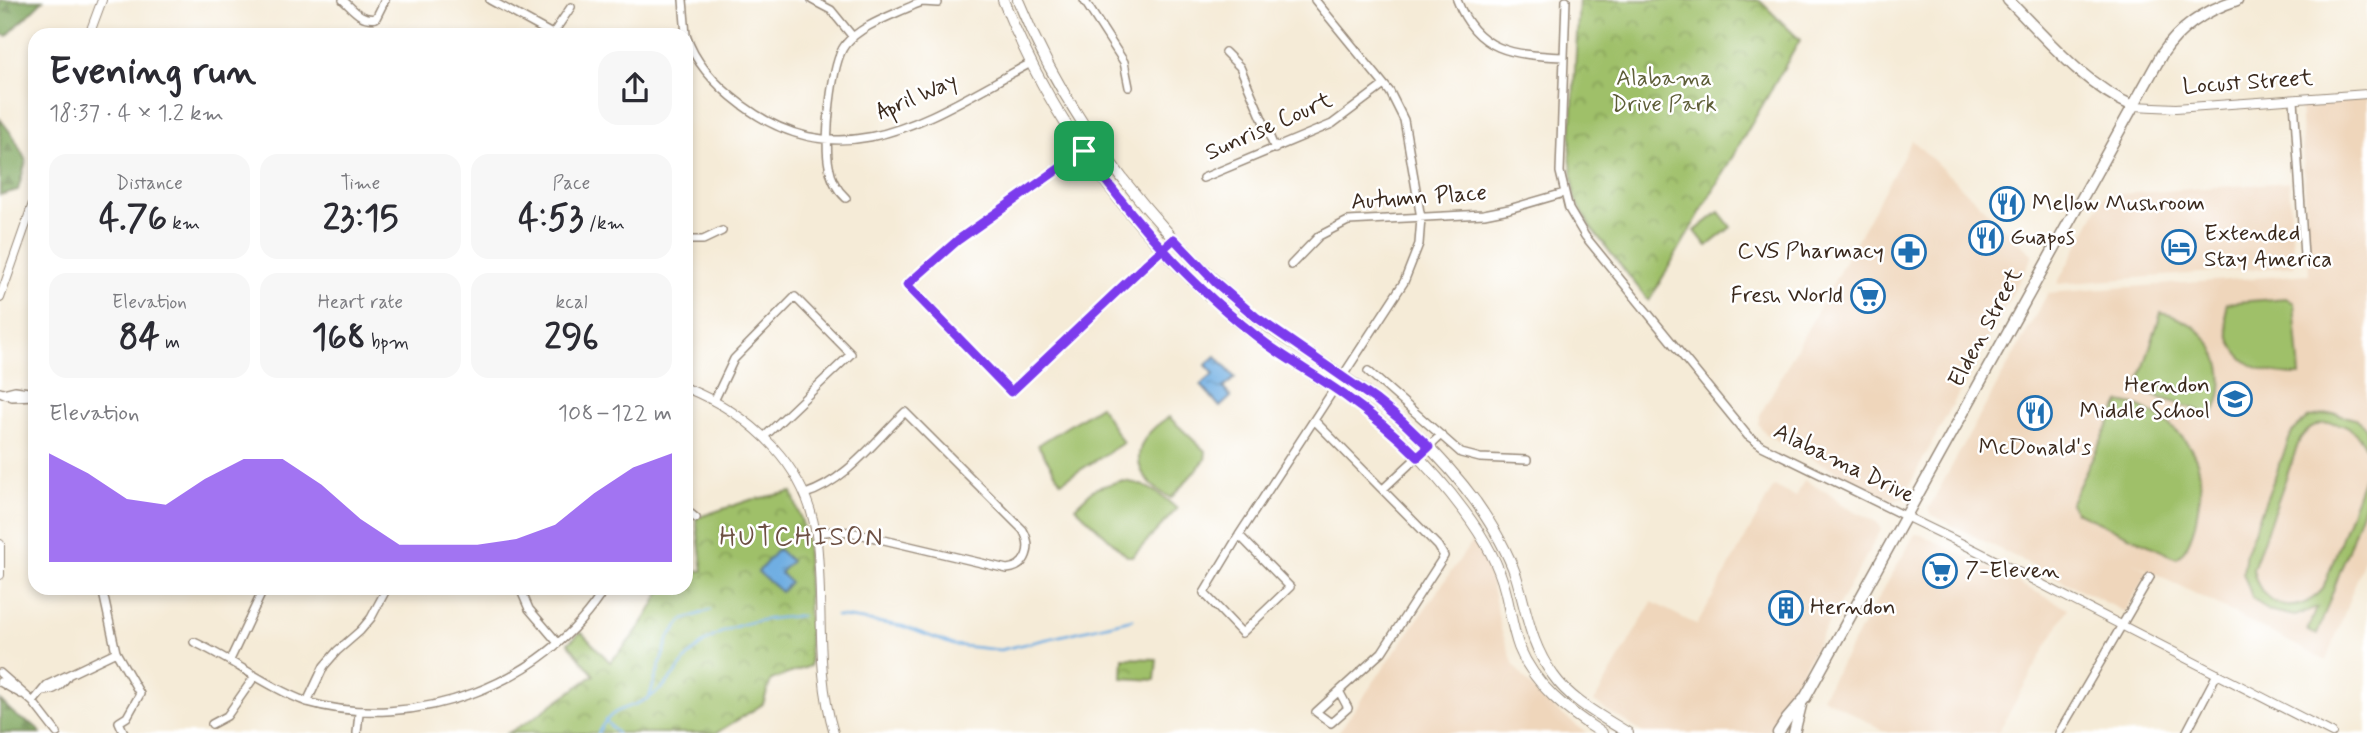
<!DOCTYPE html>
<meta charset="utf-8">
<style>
body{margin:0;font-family:Mynerve,sans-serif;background:#f7f7f7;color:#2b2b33;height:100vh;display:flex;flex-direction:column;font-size:26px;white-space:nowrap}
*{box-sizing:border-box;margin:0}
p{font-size:23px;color:#7c7c81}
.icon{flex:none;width:38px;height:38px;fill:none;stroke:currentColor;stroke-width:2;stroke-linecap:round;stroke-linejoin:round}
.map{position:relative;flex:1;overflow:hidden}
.panel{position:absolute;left:28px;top:28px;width:665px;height:567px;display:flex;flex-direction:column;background:#fff;border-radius:21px;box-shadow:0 4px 10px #0003}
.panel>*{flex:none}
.pin{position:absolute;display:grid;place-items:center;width:60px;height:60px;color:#fff;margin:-30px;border-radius:14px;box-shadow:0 4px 10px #0006}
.round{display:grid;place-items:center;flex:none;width:74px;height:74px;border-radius:21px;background:#f7f7f7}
.overview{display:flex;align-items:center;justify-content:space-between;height:119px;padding:0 21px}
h1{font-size:38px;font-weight:700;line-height:52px}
.stats{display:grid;grid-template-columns:repeat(3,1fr);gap:10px;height:119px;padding:7px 21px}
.stats div{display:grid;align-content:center;border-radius:18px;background:#f7f7f7;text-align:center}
.stats b{font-size:35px;font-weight:700}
.stats small{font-size:19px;font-weight:400}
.stats p{font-size:19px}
.chart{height:196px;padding:14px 21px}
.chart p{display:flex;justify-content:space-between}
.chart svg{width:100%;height:126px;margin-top:7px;fill:#7c3aed;opacity:.7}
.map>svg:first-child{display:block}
.built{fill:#efd6bb}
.grass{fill:#9fc069;stroke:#6d7544;stroke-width:2}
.forest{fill:url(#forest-firs);stroke:#5d683e;stroke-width:2}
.park{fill:url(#park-crowns);stroke:#6d7544;stroke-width:2}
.water{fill:url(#water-ripples);stroke:#556c80;stroke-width:2}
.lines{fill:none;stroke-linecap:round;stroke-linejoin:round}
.stream{stroke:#6faee2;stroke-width:2.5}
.minor-casing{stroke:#988a7a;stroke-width:10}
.tertiary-casing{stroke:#988a7a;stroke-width:10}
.secondary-casing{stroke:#988a7a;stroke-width:12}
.primary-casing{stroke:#988a7a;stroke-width:13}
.minor{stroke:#fff;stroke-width:7}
.tertiary{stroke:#fff;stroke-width:8}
.secondary{stroke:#fff;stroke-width:10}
.primary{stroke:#fff;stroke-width:10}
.route-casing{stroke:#fff;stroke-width:14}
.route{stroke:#7c3aed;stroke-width:9}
.labels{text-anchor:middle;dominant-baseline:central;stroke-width:5;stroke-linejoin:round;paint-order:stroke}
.park-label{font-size:23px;fill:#5e5e38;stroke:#fff}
.street-label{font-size:23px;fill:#3b2a1e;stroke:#fff}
.poi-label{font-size:23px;fill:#3b2a1e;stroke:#fff;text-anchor:start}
.quarter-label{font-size:26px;letter-spacing:2px;fill:#6d5144;stroke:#fff}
</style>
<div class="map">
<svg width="2367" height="733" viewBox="0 0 2367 733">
<defs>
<pattern id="forest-firs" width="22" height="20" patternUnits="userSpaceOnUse" patternTransform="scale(1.75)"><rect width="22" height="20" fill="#7fa65d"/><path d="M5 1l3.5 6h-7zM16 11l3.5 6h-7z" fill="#69874c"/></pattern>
<pattern id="park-crowns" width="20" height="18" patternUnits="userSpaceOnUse" patternTransform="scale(1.75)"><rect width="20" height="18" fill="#9fc069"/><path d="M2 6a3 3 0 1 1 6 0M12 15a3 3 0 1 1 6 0" fill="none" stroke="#839c56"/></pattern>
<pattern id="water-ripples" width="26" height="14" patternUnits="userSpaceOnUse" patternTransform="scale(1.75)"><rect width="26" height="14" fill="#6faee2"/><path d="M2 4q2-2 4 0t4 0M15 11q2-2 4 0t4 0" fill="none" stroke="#5c8eb7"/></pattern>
</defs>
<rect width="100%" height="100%" fill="#fff"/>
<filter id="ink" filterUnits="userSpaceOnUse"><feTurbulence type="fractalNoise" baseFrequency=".0143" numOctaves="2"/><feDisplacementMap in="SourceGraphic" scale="14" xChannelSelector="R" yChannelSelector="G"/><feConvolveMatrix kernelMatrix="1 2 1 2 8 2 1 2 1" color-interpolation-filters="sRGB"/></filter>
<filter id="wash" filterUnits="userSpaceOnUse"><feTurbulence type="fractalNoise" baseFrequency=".00686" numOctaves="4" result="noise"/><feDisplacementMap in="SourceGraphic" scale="28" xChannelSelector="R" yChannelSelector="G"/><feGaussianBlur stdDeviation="1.57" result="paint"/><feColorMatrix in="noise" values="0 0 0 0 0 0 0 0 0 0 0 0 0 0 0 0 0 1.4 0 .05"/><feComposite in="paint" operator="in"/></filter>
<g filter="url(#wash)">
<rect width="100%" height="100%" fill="#f5ebd7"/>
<path class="built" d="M2367 97V551L2327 661 2131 561 2148 571 2125 612 1932 515 1928 509 2048 293 2309 274 2300 102Z
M1912 140 2033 255 1903 497 1894 501 1767 435 1758 424 1760 415Z
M2289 182 2294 266 2057 284 2105 195Z
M1804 480 1832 495 1844 506 1877 522 1881 530 1767 733H1643L1594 702 1652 602 1697 625 1774 486 1796 497Z
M1915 534 1922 535 2068 608 1998 733H1888L1822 697Z
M1474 539 1487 562 1501 629 1514 665 1541 699 1587 733H1338Z"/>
<path class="grass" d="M1719 212 1731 227 1707 246 1695 231Z
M2286 298 2294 303 2300 375C2250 375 2223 356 2226 303Z
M2161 313C2211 322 2236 370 2213 415L2142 392 2138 386 2139 382Z
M2120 402C2151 406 2189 434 2198 465 2203 482 2199 502 2196 520 2193 533 2188 549 2177 558L2076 512 2070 504Z
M1100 406 1123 443 1061 482 1038 445Z
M2336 413 2357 420 2366 427 2367 450C2355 421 2320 412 2300 439L2253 569C2260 608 2297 619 2323 589L2367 469V497L2317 635 2308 631 2317 608 2295 616 2267 610 2252 597 2243 573 2246 552 2292 432 2309 417Z
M1169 417 1206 452 1205 460 1171 498C1129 477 1128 441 1169 417Z
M1120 481C1144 482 1160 493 1177 509L1133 556H1127L1075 507 1094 489Z"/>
<path class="forest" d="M0 0H43L7 36 0 34Z
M0 119 14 137 26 161 18 190 0 195Z
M0 700C6 706 11 712 18 717 27 724 32 720 41 733H0Z"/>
<path class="park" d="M1579 0H1759L1800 40 1649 301 1591 228 1575 198 1570 155Z
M792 492 805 532 807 550 810 666 771 680 763 704 716 733H508L529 721 594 675 568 643 581 632 610 662C632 640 649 617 662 588H686V570L703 571 696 518 750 500Z
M1123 658 1157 659 1155 680 1122 678Z"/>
<path class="water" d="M1216 356 1235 378 1223 388 1231 397 1220 407 1201 385 1214 374 1206 365Z
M778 549 791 561 780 573 790 582 781 592 758 572Z"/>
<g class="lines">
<path class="stream" d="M836 616 902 626 954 645 1000 650 1133 619
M649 698 669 637 683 620 710 610
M605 720 617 733
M598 733C614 702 630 712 653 695 669 684 677 670 689 656 719 624 761 618 802 616"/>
</g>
</g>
<g filter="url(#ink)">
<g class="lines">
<g class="minor-casing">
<path id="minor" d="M343 0C353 9 361 21 376 18L385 0
M490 0 552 34
M683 0 686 35
M812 0 831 10 853 37
M1084 0 1124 62 1129 87
M1457 0C1477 52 1513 55 1563 57
M1566 0 1560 172 1569 209 1585 236 1748 436 1762 446 1907 517
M552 35 571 7
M686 35C695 64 718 87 742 105 847 183 935 113 1031 63
M1225 52 1240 67 1275 149
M2294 100 2304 256
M1095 143 958 240 907 285 1011 392 1147 263 1174 239
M1203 178 1332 124 1384 85
M846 198C837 190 831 179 829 166 824 143 831 63 845 45 861 25 891 16 914 5L922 2 938 3
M686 240H703L722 231
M1291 265 1319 236 1348 221 1484 214 1509 209 1564 193
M1368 371 1461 453 1480 458 1527 460
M0 392 12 397 35 396
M3 393 15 390 35 393
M714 401 734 359 795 297 851 354 765 436
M1314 420 1438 546 1444 556 1382 652 1316 712 1331 723 1348 708 1339 691
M1383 489 1441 435
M805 494C845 482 875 441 905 412L1023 530C1033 547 1027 567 1007 569L850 532 835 531 816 533
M686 510 696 518
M1239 535 1404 282 1419 244 1421 218 1404 120 1390 92 1315 0
M1239 535 1290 587 1242 633 1204 593Z
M102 588 116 652 140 694 127 717 119 722 124 733
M520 588 529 609 558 643
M194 642C233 660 267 687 307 702 414 733 547 684 605 588
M230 660 264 588
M0 673 33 702 57 733
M0 682 21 694
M44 691C55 691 61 685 67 677
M33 702 47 685 116 652
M307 702 324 666 337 651 360 631 371 618 387 588
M212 724 227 716 255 676
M357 733 359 713
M2059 733 2150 577
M2186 733 2217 674"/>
</g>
<g class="tertiary-casing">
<path id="tertiary" d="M89 35 102 0
M2133 106 2176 108 2367 94
M0 298 35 198
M686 388C753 415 809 467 817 542 824 606 815 671 834 733
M1907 517 1973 549 2332 733
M0 544V575"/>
</g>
<g class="secondary-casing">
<path id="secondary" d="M1003 0C1055 132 1147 251 1259 338 1286 358 1315 375 1343 394 1390 426 1430 465 1464 511 1482 535 1498 561 1505 590 1510 609 1512 628 1519 647 1535 686 1567 711 1602 733
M1018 0C1054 89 1106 164 1170 235 1198 265 1226 294 1258 319 1289 343 1323 362 1354 384 1401 417 1442 456 1476 502 1492 525 1507 550 1516 576 1527 612 1530 644 1553 675 1571 701 1601 716 1628 733"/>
</g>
<g class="primary-casing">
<path id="primary" d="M2008 0C2046 38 2083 84 2133 106
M1778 733 1787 719 1805 698 2162 54C2180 27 2206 10 2237 0
M1794 733 1801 705"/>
</g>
<use href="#minor" class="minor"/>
<use href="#tertiary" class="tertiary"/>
<use href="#secondary" class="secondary"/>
<use href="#primary" class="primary"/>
</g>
</g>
<g class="lines" filter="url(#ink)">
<g class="route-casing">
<path id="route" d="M1084 151 958 240 907 285 1011 392 1147 263C1156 255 1165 247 1174 239L1215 282 1256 317 1376 400 1402 421 1429 447 1418 457C1395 434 1371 414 1344 395 1319 377 1293 363 1268 345 1197 292 1135 223 1084 151"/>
</g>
<use href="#route" class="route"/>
</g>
<defs>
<g id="restaurant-ring" transform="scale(1.75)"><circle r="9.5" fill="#fff" stroke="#1f6fb2" stroke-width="1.5"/><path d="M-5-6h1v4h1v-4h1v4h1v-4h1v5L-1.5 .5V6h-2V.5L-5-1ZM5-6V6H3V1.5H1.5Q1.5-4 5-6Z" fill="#1f6fb2"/></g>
<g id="hotel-ring" transform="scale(1.75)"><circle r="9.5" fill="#fff" stroke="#1f6fb2" stroke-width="1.5"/><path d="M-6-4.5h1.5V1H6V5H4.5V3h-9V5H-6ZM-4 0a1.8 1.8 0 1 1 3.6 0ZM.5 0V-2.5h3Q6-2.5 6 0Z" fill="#1f6fb2"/></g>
<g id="pharmacy-ring" transform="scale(1.75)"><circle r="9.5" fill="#fff" stroke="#1f6fb2" stroke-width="1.5"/><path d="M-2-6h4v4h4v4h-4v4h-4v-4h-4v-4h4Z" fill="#1f6fb2"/></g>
<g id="supermarket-ring" transform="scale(1.75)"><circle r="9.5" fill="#fff" stroke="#1f6fb2" stroke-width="1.5"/><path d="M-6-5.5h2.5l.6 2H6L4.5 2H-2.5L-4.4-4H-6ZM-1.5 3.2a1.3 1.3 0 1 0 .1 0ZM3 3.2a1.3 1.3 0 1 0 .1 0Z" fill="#1f6fb2"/></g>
<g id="school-ring" transform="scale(1.75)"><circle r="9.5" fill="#fff" stroke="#1f6fb2" stroke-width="1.5"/><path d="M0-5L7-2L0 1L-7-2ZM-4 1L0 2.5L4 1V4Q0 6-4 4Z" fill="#1f6fb2"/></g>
<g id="building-ring" transform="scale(1.75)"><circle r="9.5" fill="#fff" stroke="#1f6fb2" stroke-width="1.5"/><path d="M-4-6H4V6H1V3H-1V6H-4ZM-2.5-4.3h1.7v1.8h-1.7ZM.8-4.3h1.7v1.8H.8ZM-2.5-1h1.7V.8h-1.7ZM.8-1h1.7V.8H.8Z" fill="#1f6fb2"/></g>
</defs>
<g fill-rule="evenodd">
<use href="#restaurant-ring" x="2007" y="204"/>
<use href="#restaurant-ring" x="1986" y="238"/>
<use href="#hotel-ring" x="2179" y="247"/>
<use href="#pharmacy-ring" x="1909" y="252"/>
<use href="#supermarket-ring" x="1868" y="296"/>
<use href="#school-ring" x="2235" y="399"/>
<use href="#restaurant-ring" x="2035" y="413"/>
<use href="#supermarket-ring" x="1940" y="571"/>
<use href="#building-ring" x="1786" y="608"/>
</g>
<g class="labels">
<g class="park-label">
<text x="1664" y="79">Alabama<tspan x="1664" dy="26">Drive Park</tspan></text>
</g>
<g class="street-label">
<text transform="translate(2248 83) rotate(-4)">Locust Street</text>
<text transform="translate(917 97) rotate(-23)">April Way</text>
<text transform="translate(1269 127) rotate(-24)">Sunrise Court</text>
<text transform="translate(1419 198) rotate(-4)">Autumn Place</text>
<text transform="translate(1986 328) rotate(-62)">Elden Street</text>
<text transform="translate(1844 464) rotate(26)">Alabama Drive</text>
</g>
<g class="poi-label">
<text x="2032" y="204">Mellow Mushroom</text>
<text x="2204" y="234">Extended<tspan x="2204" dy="26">Stay America</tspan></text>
<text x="2010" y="238">Guapos</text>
<text x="1884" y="252" text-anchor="end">CVS Pharmacy</text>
<text x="1843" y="296" text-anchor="end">Fresh World</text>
<text x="2210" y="386" text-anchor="end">Herndon<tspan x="2210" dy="26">Middle School</tspan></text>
<text x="2035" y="448" text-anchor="middle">McDonald's</text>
<text x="1965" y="571">7-Eleven</text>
<text x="1810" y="608">Herndon</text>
</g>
<g class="quarter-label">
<text x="802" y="538">HUTCHISON</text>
</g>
</g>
</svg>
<div class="pin" style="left:1084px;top:151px;background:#1e9e55"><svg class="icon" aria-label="arrive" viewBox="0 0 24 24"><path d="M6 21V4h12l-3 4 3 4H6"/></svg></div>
<section class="panel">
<div class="overview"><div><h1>Evening run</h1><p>18:37 · 4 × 1.2 km</p></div><a class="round"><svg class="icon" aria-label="share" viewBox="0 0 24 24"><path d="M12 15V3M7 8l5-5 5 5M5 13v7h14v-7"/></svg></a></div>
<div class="stats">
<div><p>Distance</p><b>4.76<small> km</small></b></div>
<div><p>Time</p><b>23:15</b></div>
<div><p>Pace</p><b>4:53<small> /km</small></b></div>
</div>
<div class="stats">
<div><p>Elevation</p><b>84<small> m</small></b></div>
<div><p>Heart rate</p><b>168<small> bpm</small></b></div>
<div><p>kcal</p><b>296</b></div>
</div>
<div class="chart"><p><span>Elevation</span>108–122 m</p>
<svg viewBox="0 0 160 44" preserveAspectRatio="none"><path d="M0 44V6L10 13L20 22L30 24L40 15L50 8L60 8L70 17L80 29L90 38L100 38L110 38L120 36L130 31L140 20L150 11L160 6V44z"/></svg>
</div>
</section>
</div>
